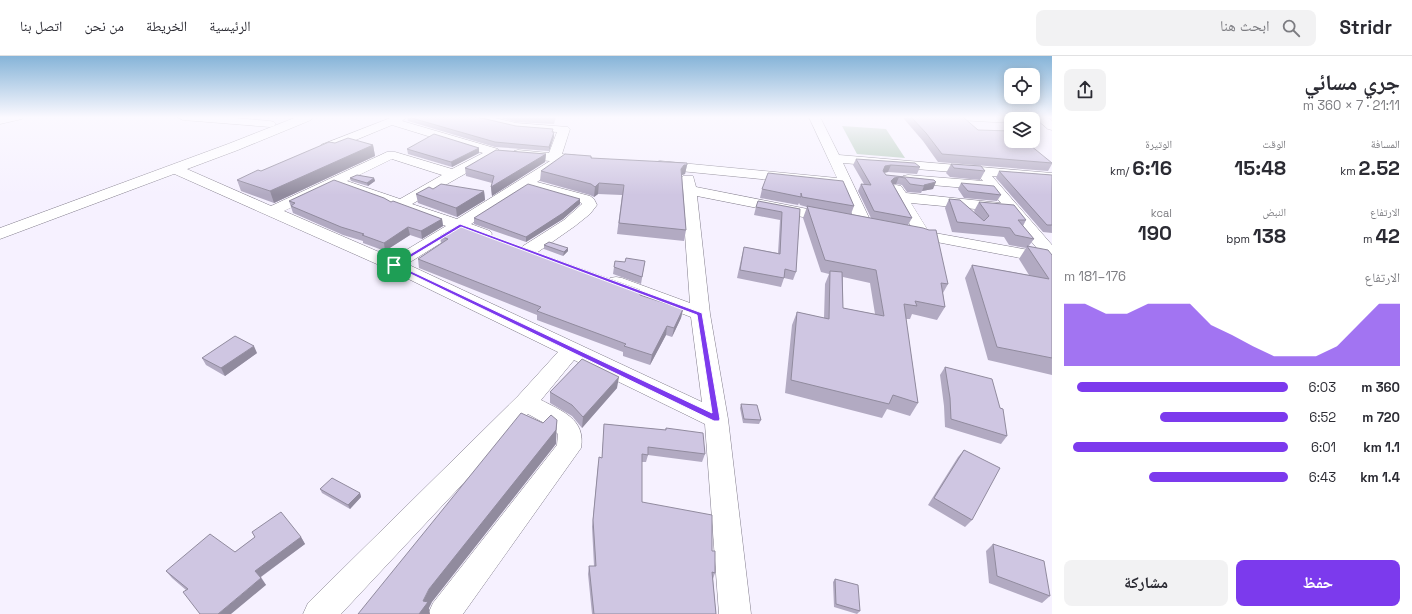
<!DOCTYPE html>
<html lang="ar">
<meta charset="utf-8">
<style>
body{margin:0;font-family:"Space Grotesk","Noto Naskh Arabic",sans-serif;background:#f2f2f3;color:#2b2b33;direction:rtl;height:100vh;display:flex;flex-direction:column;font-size:15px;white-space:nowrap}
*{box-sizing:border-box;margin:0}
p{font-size:13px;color:#7c7c81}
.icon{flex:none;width:22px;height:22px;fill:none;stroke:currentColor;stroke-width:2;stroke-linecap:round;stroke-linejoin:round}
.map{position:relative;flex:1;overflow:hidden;direction:ltr}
.drawer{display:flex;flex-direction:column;background:#fff;width:360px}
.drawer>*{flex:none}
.fabs{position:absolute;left:1004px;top:12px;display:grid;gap:8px}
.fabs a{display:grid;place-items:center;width:36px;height:36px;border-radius:8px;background:#fff;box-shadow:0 2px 10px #0003;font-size:20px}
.pin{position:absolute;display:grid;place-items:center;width:34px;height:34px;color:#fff;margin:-17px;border-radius:8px;box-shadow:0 2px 6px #0006}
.round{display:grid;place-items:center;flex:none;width:42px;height:42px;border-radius:8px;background:#f2f2f3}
.overview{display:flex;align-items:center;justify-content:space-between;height:68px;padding:0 12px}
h1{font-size:22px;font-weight:700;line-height:30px}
.metrics{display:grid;grid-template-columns:repeat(3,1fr);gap:6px;height:68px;padding:4px 12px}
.metrics div{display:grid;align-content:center}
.metrics b{font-size:20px;font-weight:700}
.metrics small{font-size:11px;font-weight:400}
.metrics p{font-size:11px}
.chart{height:112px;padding:8px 12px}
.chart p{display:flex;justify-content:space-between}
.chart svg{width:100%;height:72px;margin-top:4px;fill:#7c3aed;opacity:.7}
.button{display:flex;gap:8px;margin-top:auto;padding:8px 12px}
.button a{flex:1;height:46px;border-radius:8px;background:#7c3aed;color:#fff;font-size:16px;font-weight:700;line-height:46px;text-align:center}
.button a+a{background:#f2f2f3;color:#2b2b33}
ul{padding:0 12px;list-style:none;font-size:13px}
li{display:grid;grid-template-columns:64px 48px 1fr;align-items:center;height:30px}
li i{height:10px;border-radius:5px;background:#7c3aed}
header{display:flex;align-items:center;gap:24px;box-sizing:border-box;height:56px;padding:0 20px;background:#fff;border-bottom:1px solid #e1e1e2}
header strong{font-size:19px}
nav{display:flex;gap:22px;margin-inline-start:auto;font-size:14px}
.search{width:280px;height:36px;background:#f2f2f3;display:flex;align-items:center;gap:10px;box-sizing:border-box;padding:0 14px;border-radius:8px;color:#7c7c81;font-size:15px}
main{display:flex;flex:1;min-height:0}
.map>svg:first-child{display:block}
.green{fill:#b5cbbc}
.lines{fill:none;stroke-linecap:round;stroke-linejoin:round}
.street-casing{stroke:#827d8c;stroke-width:1}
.highway-casing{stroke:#827d8c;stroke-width:1}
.street{fill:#fff;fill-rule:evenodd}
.highway{fill:#fff;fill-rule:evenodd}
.wall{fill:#b2aac2;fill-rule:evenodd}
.shaded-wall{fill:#918b9e}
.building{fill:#cfc6e2;stroke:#918b9e}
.route{fill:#7c3aed;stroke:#fff;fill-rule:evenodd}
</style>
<header>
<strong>Stridr</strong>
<div class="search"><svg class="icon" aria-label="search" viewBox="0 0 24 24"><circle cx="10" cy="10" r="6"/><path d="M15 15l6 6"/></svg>ابحث هنا</div>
<nav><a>الرئيسية</a><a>الخريطة</a><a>من نحن</a><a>اتصل بنا</a></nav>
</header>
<main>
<section class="drawer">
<div class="overview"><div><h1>جري مسائي</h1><p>21:11 · 7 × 360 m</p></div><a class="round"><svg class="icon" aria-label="share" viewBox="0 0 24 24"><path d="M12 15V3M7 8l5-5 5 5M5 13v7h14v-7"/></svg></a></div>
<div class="metrics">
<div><p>المسافة</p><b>2.52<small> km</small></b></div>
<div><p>الوقت</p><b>15:48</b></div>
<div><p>الوتيرة</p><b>6:16<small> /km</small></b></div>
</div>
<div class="metrics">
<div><p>الارتفاع</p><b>42<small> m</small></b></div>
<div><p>النبض</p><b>138<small> bpm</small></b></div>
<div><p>kcal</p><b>190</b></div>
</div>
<div class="chart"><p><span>الارتفاع</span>176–181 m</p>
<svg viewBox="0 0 160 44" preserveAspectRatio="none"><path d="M0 44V6L10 6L20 12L30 12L40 6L50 6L60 6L70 19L80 25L90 32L100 38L110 38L120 38L130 32L140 19L150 6L160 6V44z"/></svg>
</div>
<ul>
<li><b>360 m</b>6:03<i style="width:94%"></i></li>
<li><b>720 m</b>6:52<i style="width:57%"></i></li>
<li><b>1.1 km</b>6:01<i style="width:96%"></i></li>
<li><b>1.4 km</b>6:43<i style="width:62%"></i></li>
</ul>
<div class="button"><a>حفظ</a><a>مشاركة</a></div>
</section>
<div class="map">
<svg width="1052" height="558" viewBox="0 0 1052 558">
<rect width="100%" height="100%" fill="#f6f1ff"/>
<path class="green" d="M842 70 886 73 905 102 857 98Z"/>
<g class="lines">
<g class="street-casing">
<path id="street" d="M4 61H24L22 63 0 68V62Z
M177 61H223L270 65 274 66 276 68 274 70 270 71 183 64Z
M393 61H407L402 65 498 93 500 96 498 99 412 148 457 163 550 105 518 102 514 101 512 98 514 95 518 94 549 97 557 76 516 73 474 63 473 61H491L516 67 568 71 570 73 562 98 591 101 592 104 591 107 586 108 565 106 537 126 590 140 594 143 597 149 590 158 575 170 535 198 529 199 523 198 521 194 523 190 564 164 582 148 580 146 528 132 471 168 490 175 492 178 490 181 484 183 460 175 407 208 702 346 691 261 610 230 607 226 610 222 616 221 622 222 690 247 681 123 683 120H693L696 131 838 159 841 162 838 165 833 167 697 140 710 258 728 363 751 558H719L705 368 574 304 541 344C562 355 586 363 581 392L463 558H428L433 547 557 389 558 378 546 368 528 358 341 558H303L308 547 518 340 558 296 388 213 170 116 168 113 170 110H180L271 150 387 96H395L452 113 483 97 392 69 329 95H321L319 92 321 89ZM392 103 442 119 400 143 347 125ZM337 130 338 131 446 170 393 202 284 155Z
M809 61H820L839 99 1052 117V125L992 120 1052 189V208L905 180 903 177 905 174 912 172 889 133 891 130 896 129 901 130 906 137 1001 147 990 134 908 127 903 126 901 123 903 120 908 119 983 125 977 118 843 107 872 168 869 171 864 173 859 171 856 168 841 131 660 113 655 112 653 109 655 106 660 105 837 122ZM911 147 1007 156 1040 196 929 176Z
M952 61H1012L1016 63H1011V67L958 64Z
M1034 61H1047L1052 65V74L1048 73Z"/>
</g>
<g class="highway-casing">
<path id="highway" d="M297 61H313L311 64 238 94 0 183V172L228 88Z"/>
</g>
<use href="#street" class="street"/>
<use href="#highway" class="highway"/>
</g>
<path class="wall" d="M407 61 553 73V76L554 81 549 95 495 91 408 65Z
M497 61H556L554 68 516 66Z
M904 61H963L978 74 1052 107V108L1048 115 938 106 923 85 904 63Z
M335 87 373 89 375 100 274 147 241 135 237 124 261 115Z
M479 92V97L452 111 408 98 407 93Z
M546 98 545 106 492 140 491 131 492 127 466 120 465 112Z
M591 102 687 109 685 118 682 119 686 174 684 185 617 178 622 139 598 138 594 141 590 139 540 125 541 115Z
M856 103 920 111 917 118 888 116 884 117 886 119 934 124 933 133 922 135 921 137 907 136 902 129 896 128H893L912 162 908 169 948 228 943 237 945 251 937 264 912 258 910 263H906L918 347 910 360 887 353 882 362 785 337 792 269 797 256 824 262 825 228 829 218 821 216 803 162 807 151 800 149 799 147 798 149 760 142 762 133 768 117 854 150 851 158 871 162 858 135 861 128H864L853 109ZM843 221 870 227 875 258 843 252Z
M951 108 985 115 980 124 950 121 946 117Z
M999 115 1052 119V177L1043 176 996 122Z
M350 122H374L375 125 368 130 351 125Z
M961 127 1001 139 997 145 964 142 958 133Z
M433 133 484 135 485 144 457 161 418 147 416 138Z
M949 143 976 158 974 155 979 146 1026 164 1023 170 1034 183 1028 191 1052 199V319L988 304 965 222 972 209 1029 219 1019 203 1026 192 1009 189 1004 181 952 176 945 152Z
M289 145 391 146 442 163 443 170 422 183 410 179 385 195 363 187V185L343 179 293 157Z
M580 148 563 163 526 186 474 168V162Z
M756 151 800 153 796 216 793 224 784 222 781 231 737 222 742 199 744 191 778 197 780 164 754 159Z
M440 180 640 239 683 253 681 262 672 281 666 279 650 309 623 300V296L537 264V259L419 212 418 203 441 188Z
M544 189 568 192V195L563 200 544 193Z
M645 205 641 228 613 218 614 211 625 206Z
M257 297 225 320 206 309 202 302Z
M945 311 1007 380 1001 388 945 371 944 350 940 319Z
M617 332 582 372 572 360 550 347V336Z
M741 348 761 364 759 368 743 367 740 352Z
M604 368 665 374 666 372 705 398 702 406 648 399 646 406H642V446L712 495 715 517 713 523 716 558H592L588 518 589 510H594L592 471 598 409 602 402Z
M964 394 972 464 965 471 928 449 958 401Z
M320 433 360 437 361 441 350 453 322 437Z
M252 476 301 481 305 488 261 521 266 529 186 534 172 522 166 515 235 496 255 481Z
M993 488 1050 540 1042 547 989 527 986 495Z
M835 523 860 555 857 558 834 551 833 526Z"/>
<path class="shaded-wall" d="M554 76V81L549 95V91Z
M373 89 375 100 274 147 270 135Z
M479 92V97L452 111 451 106Z
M546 98 545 106 492 140 491 131Z
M684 109H687L685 118 682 119 681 113Z
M891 109 888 116 882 117 885 110Z
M899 121 896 128 891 129V125L894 122Z
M374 122 375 125 368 130 367 127Z
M936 126 933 133 922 135 924 130V129Z
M599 127 598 138 594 141 595 131Z
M484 135 485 144 457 161 456 152Z
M580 143V148L563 163 526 186V181Z
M442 163 443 170 422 183 421 175Z
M408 171 410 179 385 195 384 187Z
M568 192V195L563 200 564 196Z
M683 253 681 262 672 281 674 272Z
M667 270 666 279 650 309 652 299Z
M254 290 257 297 225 320 221 312Z
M619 321 617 332 582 372 583 361Z
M557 364 556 388 432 546 429 552 430 558H419L423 545 429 533Z
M360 437 361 441 350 453 348 449Z
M301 481 305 488 259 522 255 515Z
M261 522 266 529 231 558H218Z"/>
<path class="building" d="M408 61H477L516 70 553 73 552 76H554L549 91 495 86Z
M911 61H963L978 74 1011 75V85H1025L1052 107 942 98 926 77Z
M434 78 479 92 451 106 407 93Z
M348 82 373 89 270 135 237 124 258 114 261 115 329 86 335 87Z
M496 94 546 98 491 131 494 120 465 112Z
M565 98 591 100V102L687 107V109H684L681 113 686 174 619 167 624 129 599 127 595 131 591 128 541 115Z
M856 103 915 107 920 111 891 109 885 110 883 115 886 119 934 124 936 126 924 129V130L910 128 905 122 899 121 894 122 891 125 912 162 874 155 861 128 871 129Z
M951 108 981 110 985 115 954 112Z
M999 115 1052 119V169H1047Z
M768 117 843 125 854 150 802 141 801 137V141L762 133Z
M357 119 374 122 367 127 350 122Z
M334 124 384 142 391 146 393 145 442 163 421 175 408 171 384 187 362 179 364 178 341 171 291 150 295 147 289 145Z
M961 127 994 130 1001 139 968 135Z
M441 128 484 135 456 152 416 138 429 131 433 133Z
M528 128 580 143 563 157 526 181 474 162Z
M949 143 960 144 984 165 989 160 979 146 1014 149 1026 164H1018L1034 183 1015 179 1010 172 957 166Z
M758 145 800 153 796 216 785 213 784 222 740 214 744 191 780 198 782 156 756 151Z
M807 150 923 172 929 174H936L948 228 941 227 945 251 915 245 917 250 904 248 918 347 893 339 889 348 791 324 797 256 829 263 830 215 842 216 843 252 884 260 876 214 825 204Z
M460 169 640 234V239L683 253 674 272 667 270 652 299 624 290 626 288 537 255 541 251 418 203 448 183 440 180Z
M549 186 568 192 564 196 544 189Z
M1027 190 1048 194 1052 199V302L997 291 972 209 1049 223Z
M626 202 645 205 642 221 614 211 615 205 625 206Z
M235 280 254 290 221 312 202 302Z
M582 303 619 321 583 361 572 349 550 336Z
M945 311 992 323 1000 352 1003 353 1007 380 951 363 950 342Z
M741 348 757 349 761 364 744 363Z
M521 357 543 367 551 359 557 364 556 374 429 533 423 545 428 546 419 558H358Z
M604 368 666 374V372L703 377 705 398 648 391V399L642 398V446L712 459V495H715V517L712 516 716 558H594L589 510H596L593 464 599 401 602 402Z
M964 394 1000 412 972 464 934 442Z
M332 422 360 437 348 449 320 433Z
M281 456 301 481 255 515 261 522 218 558H200L183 536 188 533 166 515 210 478 235 496 255 481 252 476Z
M993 488 1044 505 1050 540 997 520Z
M835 523 858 529 860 555 836 548Z"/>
<linearGradient id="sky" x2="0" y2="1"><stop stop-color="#86b4d8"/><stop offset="0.44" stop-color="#fbf9ff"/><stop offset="1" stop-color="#fbf9ff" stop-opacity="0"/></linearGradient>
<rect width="1052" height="139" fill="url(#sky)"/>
<path class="route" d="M460 168 702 257 720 363 719 365H714L392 209ZM461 171 697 259 712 357 398 209Z"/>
</svg>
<div class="fabs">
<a><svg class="icon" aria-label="locate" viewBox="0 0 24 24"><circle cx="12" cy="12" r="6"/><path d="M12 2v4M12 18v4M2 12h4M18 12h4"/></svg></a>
<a><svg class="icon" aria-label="layers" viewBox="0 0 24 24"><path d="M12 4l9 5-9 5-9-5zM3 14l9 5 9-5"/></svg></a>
</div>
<div class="pin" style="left:394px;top:209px;background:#1e9e55"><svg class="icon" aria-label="arrive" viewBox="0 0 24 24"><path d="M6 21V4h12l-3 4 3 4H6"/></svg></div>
</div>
</main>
